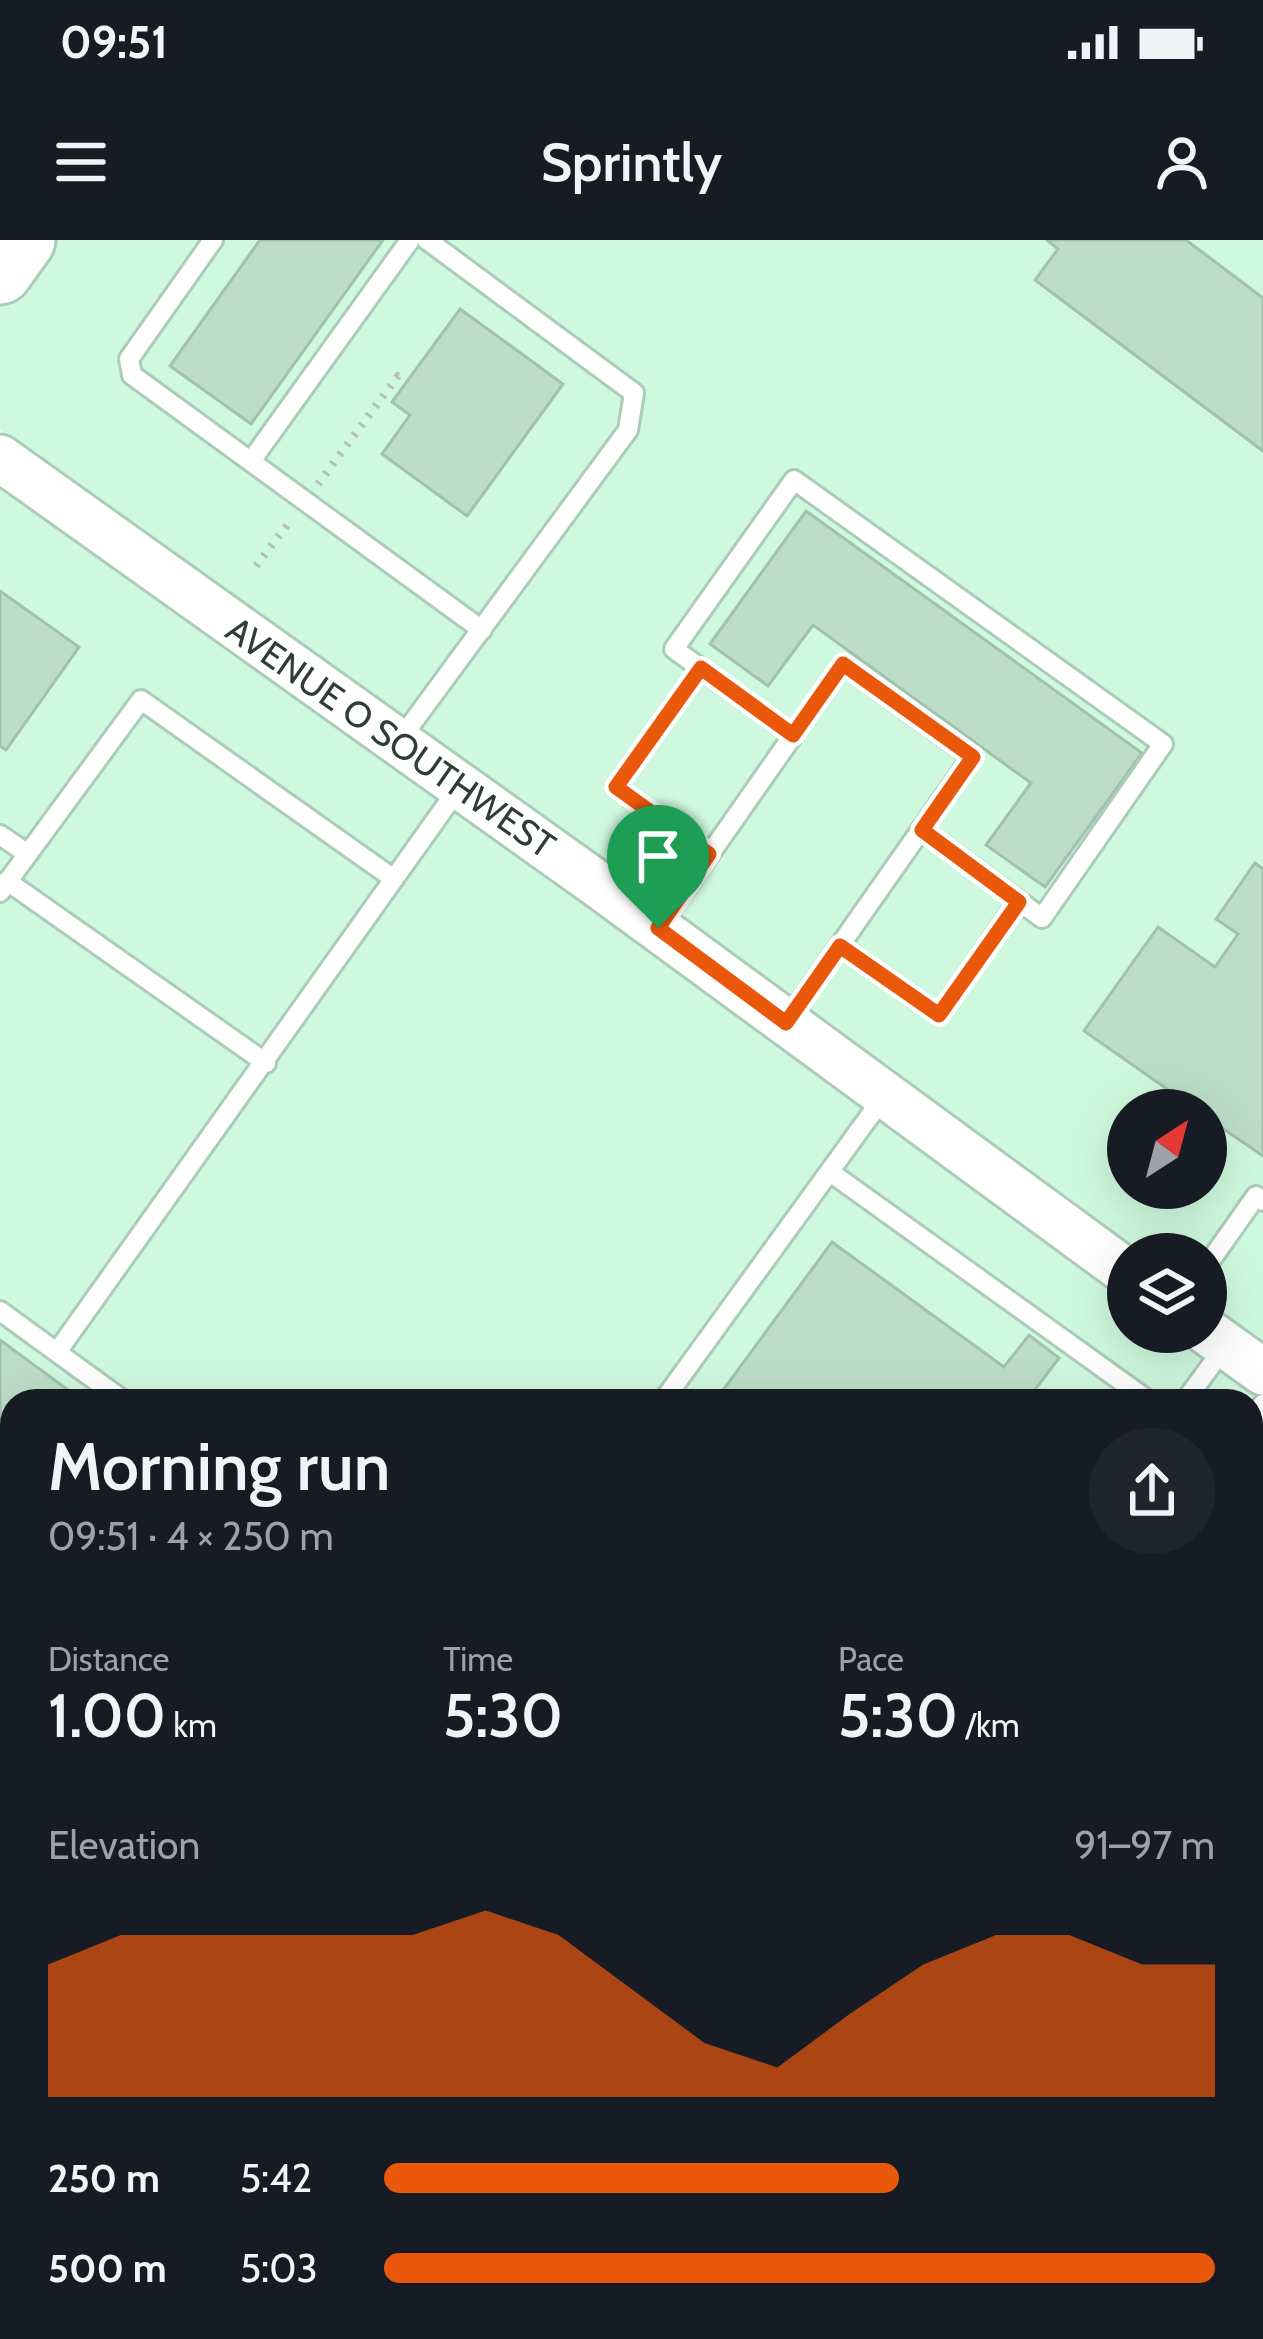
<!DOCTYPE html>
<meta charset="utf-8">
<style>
body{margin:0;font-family:Cabin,sans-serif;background:#20242c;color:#f1f3f6;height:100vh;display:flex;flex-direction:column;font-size:45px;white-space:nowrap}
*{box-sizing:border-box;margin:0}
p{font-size:39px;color:#9ea1a6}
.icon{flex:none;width:66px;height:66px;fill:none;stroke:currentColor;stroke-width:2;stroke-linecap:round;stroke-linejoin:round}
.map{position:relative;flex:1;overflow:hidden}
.drawer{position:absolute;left:0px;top:1149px;width:1263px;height:951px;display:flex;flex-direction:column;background:#171b24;border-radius:36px 36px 0 0;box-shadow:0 12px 48px #0002}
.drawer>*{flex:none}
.needle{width:78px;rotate:36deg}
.buttons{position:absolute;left:1107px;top:849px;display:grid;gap:24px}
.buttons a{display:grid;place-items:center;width:120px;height:120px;border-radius:50%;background:#171b24;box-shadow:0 12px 48px #0002;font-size:60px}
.pin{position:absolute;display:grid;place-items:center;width:102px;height:102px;color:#fff;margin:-123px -51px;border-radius:50% 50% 50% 0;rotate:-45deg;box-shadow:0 0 12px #0007}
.pin .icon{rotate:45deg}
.round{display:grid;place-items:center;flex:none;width:126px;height:126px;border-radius:63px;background:#20242c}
.summary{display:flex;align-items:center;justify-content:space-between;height:204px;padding:0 48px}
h1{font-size:66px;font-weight:600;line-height:90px}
.metrics{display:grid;grid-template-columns:repeat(3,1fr);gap:18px;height:204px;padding:12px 48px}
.metrics div{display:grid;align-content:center}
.metrics b{font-size:60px;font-weight:600}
.metrics small{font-size:33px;font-weight:400}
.metrics p{font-size:33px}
.chart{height:336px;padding:24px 48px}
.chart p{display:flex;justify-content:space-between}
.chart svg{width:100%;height:216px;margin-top:12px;fill:#ea580c;opacity:.7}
ul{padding:0 48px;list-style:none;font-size:39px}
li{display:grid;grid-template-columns:192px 144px 1fr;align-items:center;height:90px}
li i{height:30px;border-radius:15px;background:#ea580c}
.status{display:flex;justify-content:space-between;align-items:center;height:84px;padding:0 60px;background:#171b24;direction:ltr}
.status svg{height:33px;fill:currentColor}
header{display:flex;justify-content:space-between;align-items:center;height:156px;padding:0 48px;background:#171b24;font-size:54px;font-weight:600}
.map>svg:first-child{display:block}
.built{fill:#cff9de;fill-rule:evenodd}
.building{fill:#bcdec8;stroke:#a1c1ac;stroke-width:3}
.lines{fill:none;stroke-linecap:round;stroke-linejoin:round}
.service-casing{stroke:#abccb6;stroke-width:24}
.minor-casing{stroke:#abccb6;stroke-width:42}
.tertiary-casing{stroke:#abccb6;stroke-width:51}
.trunk-casing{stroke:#abccb6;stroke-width:69}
.path{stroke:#b4c1b9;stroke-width:8;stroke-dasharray:3 9;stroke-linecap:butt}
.service{stroke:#fff;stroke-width:18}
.minor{stroke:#fff;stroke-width:36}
.tertiary{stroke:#fff;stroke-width:45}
.trunk{stroke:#fff;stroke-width:63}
.route-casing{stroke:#fff;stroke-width:24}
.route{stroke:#ea580c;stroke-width:15}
.labels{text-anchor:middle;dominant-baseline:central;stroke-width:9;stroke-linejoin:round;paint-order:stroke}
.street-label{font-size:36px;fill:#303d35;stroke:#fff}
</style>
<div class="status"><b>09:51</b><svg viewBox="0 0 49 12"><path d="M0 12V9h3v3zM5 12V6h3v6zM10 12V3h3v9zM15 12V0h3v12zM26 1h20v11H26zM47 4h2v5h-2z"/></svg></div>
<header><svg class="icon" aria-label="menu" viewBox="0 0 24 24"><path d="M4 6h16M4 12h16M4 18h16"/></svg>Sprintly<svg class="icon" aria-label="person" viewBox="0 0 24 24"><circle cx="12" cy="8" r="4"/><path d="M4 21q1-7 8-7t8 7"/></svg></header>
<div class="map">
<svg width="1263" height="2099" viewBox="0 0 1263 2099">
<rect width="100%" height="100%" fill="#f0fdf4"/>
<path class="built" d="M48 0H1263V1105L1206 1063V1014H1139L0 190V67ZM1128 870H1206V948H1128Z
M0 247 583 661 1128 1061V1092H1170L1263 1160V2099H664L649 2088H1251V1161H12V1629L0 1620Z
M45 2088H572L587 2099H37Z"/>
<path class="building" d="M260 0H383L251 184 170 126Z
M1047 0H1186L1263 58V211L1035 40 1058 9Z
M460 69 563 144 467 276 382 214 410 175 392 162Z
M806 271 1142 513 1045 647 986 605 1031 543 813 385 768 446 710 404Z
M0 351 79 407 6 510 0 506Z
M1255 623 1263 629V916L1206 877V870H1197L1084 791 1158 687 1215 727 1238 694 1216 679Z
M832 1002 1004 1127 1029 1095 1059 1118 1034 1151 1047 1161H715Z
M0 1100 83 1161H12V1395L0 1411Z
M1251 1849 1263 1858V2029L1251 2020Z"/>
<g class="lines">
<g class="service-casing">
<path id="service" d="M213 0 129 119 132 135 482 390
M251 221 410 0
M701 428 616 547 709 615
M793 495 674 409 794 240 1163 504 1042 678 922 590
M399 501 628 190 634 153 427 0
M0 595 28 614
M7 641 266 823
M0 652 141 460 394 639
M658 688 843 424 972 517 787 781
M840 706 939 775 1019 661
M830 932 1149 1161
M1206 1027 1256 956 1263 961
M0 1071 124 1161
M57 1112 460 546
M663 1161 885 855
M1185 1161 1226 1105
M1251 1180 1263 1164
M1251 1215 1263 1224
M1251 1471 1263 1480
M0 1760 12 1768
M0 1867 12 1850
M1251 2065 1263 2073
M1176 2088 1191 2099
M815 2099 824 2088
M1054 2099 1062 2088
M1199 2099 1208 2088"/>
</g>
<g class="minor-casing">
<path id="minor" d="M0 1648 12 1657
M610 2088 626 2099
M0 2096 12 2079"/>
</g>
<g class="tertiary-casing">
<path id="tertiary" d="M0 218 596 643 1128 1033
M1206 1091 1263 1132"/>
</g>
<g class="trunk-casing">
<path id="trunk" d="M0 32 23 0"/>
</g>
<path class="path" d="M318 244 398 136 407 141
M256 326 291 280"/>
<use href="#service" class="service"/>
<use href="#minor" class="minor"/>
<use href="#tertiary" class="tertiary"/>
<use href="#trunk" class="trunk"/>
</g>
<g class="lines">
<g class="route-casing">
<path id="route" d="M843 424 973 517 922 590 1019 662 939 775 840 706 786 783 658 688 709 614 616 547 701 428 793 495Z"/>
</g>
<use href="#route" class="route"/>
</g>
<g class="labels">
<g class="street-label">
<text transform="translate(391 497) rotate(35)">AVENUE O SOUTHWEST</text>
</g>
</g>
</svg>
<div class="buttons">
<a><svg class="needle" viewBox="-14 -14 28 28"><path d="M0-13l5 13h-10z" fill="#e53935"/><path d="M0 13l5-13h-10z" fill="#9ea1a6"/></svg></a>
<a><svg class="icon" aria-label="layers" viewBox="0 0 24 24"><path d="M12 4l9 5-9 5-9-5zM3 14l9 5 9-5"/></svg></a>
</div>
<div class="pin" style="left:658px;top:688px;background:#1e9e55"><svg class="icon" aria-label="arrive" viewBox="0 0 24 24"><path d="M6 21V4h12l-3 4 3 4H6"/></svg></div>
<section class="drawer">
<div class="summary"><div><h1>Morning run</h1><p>09:51 · 4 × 250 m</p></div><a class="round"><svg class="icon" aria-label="share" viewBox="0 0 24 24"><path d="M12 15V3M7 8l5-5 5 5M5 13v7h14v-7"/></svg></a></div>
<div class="metrics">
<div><p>Distance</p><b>1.00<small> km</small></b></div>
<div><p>Time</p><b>5:30</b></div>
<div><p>Pace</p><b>5:30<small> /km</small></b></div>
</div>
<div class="chart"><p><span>Elevation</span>91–97 m</p>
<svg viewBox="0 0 160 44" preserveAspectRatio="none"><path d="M0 44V17L10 11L20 11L30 11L40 11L50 11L60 6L70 11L80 22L90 33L100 38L110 27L120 17L130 11L140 11L150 17L160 17V44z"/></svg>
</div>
<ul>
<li><b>250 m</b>5:42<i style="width:62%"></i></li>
<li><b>500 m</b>5:03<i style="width:100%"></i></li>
</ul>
</section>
</div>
